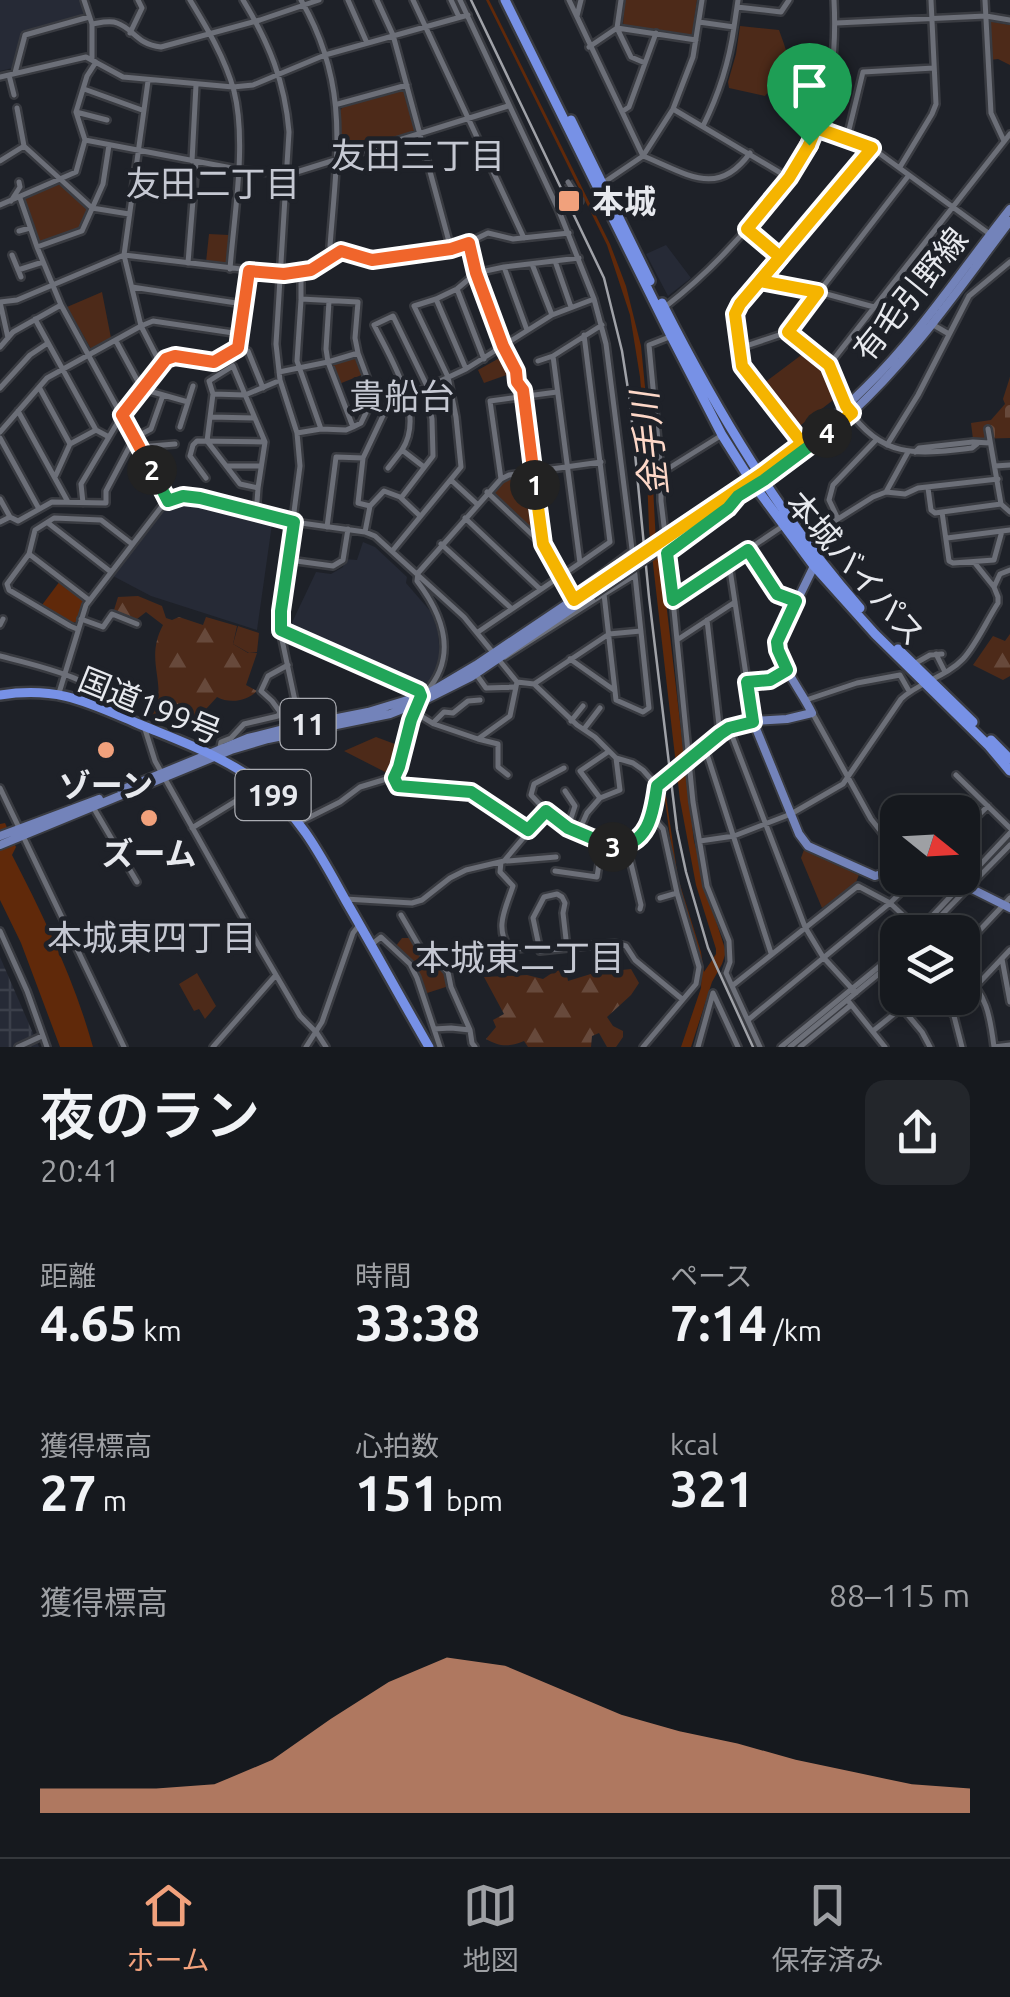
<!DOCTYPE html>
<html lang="ja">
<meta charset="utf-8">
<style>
body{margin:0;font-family:Ubuntu,"Noto Sans JP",sans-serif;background:#23262b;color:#f1f3f6;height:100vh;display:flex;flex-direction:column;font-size:38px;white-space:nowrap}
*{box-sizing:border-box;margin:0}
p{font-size:32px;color:#9ea0a4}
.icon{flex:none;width:55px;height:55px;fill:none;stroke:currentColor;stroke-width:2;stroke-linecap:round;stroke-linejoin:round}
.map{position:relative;height:1047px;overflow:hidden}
.side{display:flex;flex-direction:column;background:#16191e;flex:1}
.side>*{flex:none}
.needle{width:65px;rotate:108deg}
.tools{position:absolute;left:880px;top:795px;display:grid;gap:20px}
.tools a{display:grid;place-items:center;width:100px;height:100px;border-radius:20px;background:#16191e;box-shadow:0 5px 15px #0003,0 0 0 2px #35383c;font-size:50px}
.pin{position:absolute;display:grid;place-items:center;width:85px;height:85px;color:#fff;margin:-102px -42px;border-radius:50% 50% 50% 0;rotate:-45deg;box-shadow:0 0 10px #0007}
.pin .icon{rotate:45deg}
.km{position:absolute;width:50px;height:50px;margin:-25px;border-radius:50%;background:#222;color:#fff;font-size:28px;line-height:50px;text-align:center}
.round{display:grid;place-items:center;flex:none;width:105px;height:105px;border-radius:20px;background:#23262b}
.summary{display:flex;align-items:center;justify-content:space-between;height:170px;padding:0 40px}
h1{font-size:55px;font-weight:600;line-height:75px}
.stats{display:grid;grid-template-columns:repeat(3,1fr);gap:15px;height:170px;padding:10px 40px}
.stats div{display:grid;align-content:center}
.stats b{font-size:50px;font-weight:600}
.stats small{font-size:28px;font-weight:400}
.stats p{font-size:28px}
.chart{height:280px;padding:20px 40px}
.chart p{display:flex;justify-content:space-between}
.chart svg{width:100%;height:180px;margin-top:10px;fill:#f1a17c;opacity:.7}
.tabs{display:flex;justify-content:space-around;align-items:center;height:140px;border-top:2px solid #35383c;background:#16191e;font-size:28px;color:#9ea0a4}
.tabs a{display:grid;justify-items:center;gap:5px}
.tabs .on{color:#f1a17c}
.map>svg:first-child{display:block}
.built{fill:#262a36}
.industrial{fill:url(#industrial-grid)}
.green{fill:#4d2a19}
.forest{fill:url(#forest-firs)}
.cemetery{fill:url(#cemetery-stones)}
.water{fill:#60290a}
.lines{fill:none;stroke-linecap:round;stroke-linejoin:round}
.minor-casing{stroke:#393b41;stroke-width:10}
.major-casing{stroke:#393b41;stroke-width:12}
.highway-casing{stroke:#393b41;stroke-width:14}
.minor{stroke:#6c6f78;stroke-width:5}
.major{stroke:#7383ba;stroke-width:8}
.highway{stroke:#7791e6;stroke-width:9}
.rail{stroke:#a0a2a8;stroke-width:2.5}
.minor-bridge-casing{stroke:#393b41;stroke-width:10;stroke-linecap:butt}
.major-bridge-casing{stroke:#393b41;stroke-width:12;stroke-linecap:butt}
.minor-bridge{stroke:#6c6f78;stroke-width:5}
.major-bridge{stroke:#7383ba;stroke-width:8}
.split-1-casing{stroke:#fff;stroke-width:20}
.split-2-casing{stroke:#fff;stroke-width:20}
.split-3-casing{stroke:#fff;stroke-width:20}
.split-4-casing{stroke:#fff;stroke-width:20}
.split-5-casing{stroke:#fff;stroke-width:20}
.split-1{stroke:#f5b400;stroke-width:12}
.split-2{stroke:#f0652b;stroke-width:12}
.split-3{stroke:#22a559;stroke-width:12}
.split-4{stroke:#22a559;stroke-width:12}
.split-5{stroke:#f5b400;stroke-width:12}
.poi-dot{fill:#f1a17c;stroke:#1e2128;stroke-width:4}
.labels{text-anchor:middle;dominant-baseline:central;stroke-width:9;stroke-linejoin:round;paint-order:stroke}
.shield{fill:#1e2128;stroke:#abadb3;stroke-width:2.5}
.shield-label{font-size:30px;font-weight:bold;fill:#e7e9ee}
.poi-label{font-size:32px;font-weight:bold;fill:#e7e9ee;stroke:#1e2128}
.street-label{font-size:32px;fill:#e7e9ee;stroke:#1e2128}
.neighbourhood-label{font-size:35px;fill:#c5c8d2;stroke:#1e2128}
.water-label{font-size:35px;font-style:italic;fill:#fed8c8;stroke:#1e2128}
</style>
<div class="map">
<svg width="1010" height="1047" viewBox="0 0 1010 1047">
<defs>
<pattern id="industrial-grid" width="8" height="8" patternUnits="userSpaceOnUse" patternTransform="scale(2.5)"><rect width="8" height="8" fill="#262a36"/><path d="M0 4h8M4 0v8" fill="none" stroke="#3b3f4a"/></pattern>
<pattern id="forest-firs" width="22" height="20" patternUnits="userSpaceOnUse" patternTransform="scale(2.5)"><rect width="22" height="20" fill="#4d2a19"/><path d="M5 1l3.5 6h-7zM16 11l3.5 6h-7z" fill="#67493b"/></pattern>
<pattern id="cemetery-stones" width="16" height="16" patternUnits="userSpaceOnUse" patternTransform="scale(2.5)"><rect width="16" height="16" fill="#4d2a19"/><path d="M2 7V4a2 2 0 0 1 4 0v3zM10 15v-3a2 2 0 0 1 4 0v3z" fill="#67493b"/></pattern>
</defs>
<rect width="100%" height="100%" fill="#1e2128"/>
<path class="built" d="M0 0H82L86 16 22 35 13 68 0 71Z
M666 245 691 278 668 296 646 254Z
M185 499 194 500 252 515 272 524 257 630 151 596 113 576 128 552 165 507Z
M363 542 375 547 407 577 406 583 432 613 438 632 440 656 434 677 427 686 420 688 288 631 316 572 331 574 343 567 345 559 357 560Z"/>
<path class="industrial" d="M0 957 39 1047H0Z"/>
<path class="green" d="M624 0H697L692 36 623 27Z
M988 21 1010 25V65L998 59 990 60Z
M740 26 779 30C793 69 793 65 765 96L729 88 728 82 736 54Z
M405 88 416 128 415 132 341 154 338 153 340 111 343 106Z
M61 180 89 209 82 230 39 246 23 202 24 199Z
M209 234 229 235 226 264 206 262Z
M102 292 111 338 91 349 67 307Z
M804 353 828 372 837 397 792 432 760 386Z
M357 356 364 374 339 384 332 363Z
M503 356 512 373 484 383 478 370Z
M531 475 539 534 536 535 490 493 505 479Z
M238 626 259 633 257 652 249 653 233 644Z
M376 737 403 747 394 769 389 774 344 751Z
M805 847 860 872 855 885 822 908 801 858Z
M402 938H413L421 951 442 967 449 986 424 994 420 979 395 947Z
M197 973 216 1006 205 1019 199 1009 194 1011 179 984Z"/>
<path class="forest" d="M138 596 162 606 166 618 172 620 179 617 203 625 206 617 237 626 233 644 248 653H257L246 685 257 691C247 701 230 704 217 697L196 720 175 712 171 716H152C170 686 143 662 163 625L146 612 137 619 114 610 118 597Z
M1010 634V676L1003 680 973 665 993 636 1005 641Z
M631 969 639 983 631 995 607 1017 613 1026 623 1031V1037L616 1047H607L599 1033 592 1036 591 1047H528L524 1041C509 1047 500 1047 486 1039L496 1027 493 1020 504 1014 484 977 527 975 543 979 555 971 566 970 568 981 594 973Z"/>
<path class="cemetery" d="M1010 377V438L973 439 971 423 991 420 1005 404 1003 399Z"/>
<path class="water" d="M486 0H489L610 244 626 286 641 346 651 448 656 543 661 559 694 841 710 902 726 952 722 964 712 982 691 1047H681L701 988 702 966 676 882 663 785 664 783 678 878 701 952 704 972 716 954V949L696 885 680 800 649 529 646 445 640 377 630 315 607 245Z
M60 581 86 601 77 622 71 623 42 605Z
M5 823 16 847 12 855C44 917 74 979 93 1047H60L21 943 0 900V824Z"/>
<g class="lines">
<g class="minor-casing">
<path id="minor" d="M84 0 92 24V58
M190 0C207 28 225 58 234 91 247 142 234 215 230 269
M243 0C269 43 285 82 289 132L276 344 280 380 297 433 300 466 281 611V635L301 729
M301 0C350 85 337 153 330 246L334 254
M348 0 367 43
M377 0 393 35 451 249
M413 0 524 238
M451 0 459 17
M460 0 559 211 594 299 606 344 633 557
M569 0 643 156C686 173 717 199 750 153
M621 0 617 28 631 57 645 63
M985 0 991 113 1004 141
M737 7 781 12 789 0
M577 16 581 0
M699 22 734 27 738 0
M836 23 986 16 1010 20
M92 24C99 23 110 20 117 23 134 29 136 44 161 47L260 20 319 0
M130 33 142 8 138 0
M589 47 617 28 696 40
M15 73 25 35 89 17
M9 75 14 95
M0 77 86 57 123 77 233 87 253 85 325 55 468 15
M148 81 124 255 141 326 161 365
M84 89 142 110
M338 104 407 85
M17 108 24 146
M673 109 789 178
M623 111 629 107 656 33
M76 112 107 120
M703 126C719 94 729 63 734 27
M816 128 872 148 991 235
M847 138 863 72 934 68
M85 140 237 169 287 175 508 106
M0 161 24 146 92 208 129 214
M192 161 196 85
M900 167 932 114 936 104 931 0
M603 183 643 156 673 109 693 57 702 0
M20 198 37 247 61 305 168 501
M11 201 20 187 19 182
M0 205 76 172 85 140 76 112 87 76 96 62
M747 229 780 257
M19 231 30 228
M469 244 476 273 503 346 515 371 517 382 523 390 543 545 572 596 632 551
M37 247 82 231 103 184 109 145
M12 255 21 277
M555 261 571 307
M188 263 196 162
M532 264 552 315
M504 267 527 330
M18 270 43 262
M760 281 819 292 874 307
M132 287 243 304
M457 289 484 359
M436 299 466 369
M0 302 17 300 124 255 284 274 311 270 341 251 372 260 459 247 488 233 513 239 569 233
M0 302 8 338
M665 307C701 279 731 249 759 214 818 142 839 95 834 0
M35 319 96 430 109 437
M930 323 949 334
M788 332C800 342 821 353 830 366 838 379 840 396 848 409 883 460 918 454 972 448L977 444
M672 336 649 345 661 473V501L673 600 693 802 707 886 729 941 730 962 726 973 760 1047
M116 341 142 389 188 402 180 427
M0 347 13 332 61 305
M238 348 248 351 263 388
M740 348 788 332 909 175
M538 361 553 356
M829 365 1010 134
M233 366 265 442 258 488 240 484 207 441 213 394 209 381Z
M279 372 328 362 358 353 355 338 358 302 301 299V272
M39 387 70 444
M0 388 30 355 48 343
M213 394 245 395 276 382
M408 396 466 369 552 315 594 299
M188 402 193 386
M18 411 68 502
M211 417 254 418
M353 427 361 423 374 396 358 353
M321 429 346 430 353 427 328 362 326 349 329 301
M988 429 1001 504 1010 512
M0 432 47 378 141 326 153 321 240 334
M297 433 321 429 297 361 301 300
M0 438 39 509
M802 443 743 366 735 314 740 304 872 148
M887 445 918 395 969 296 1010 262
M139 447 175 444
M915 452 919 448 973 442 990 443
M363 458 358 503 370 506 365 532
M228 466H260
M995 466 1010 465
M424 467 402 450C426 414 391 359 374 325L393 316 428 388
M388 468 402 450
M661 473 722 435
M55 477 70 444 96 430
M206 478 190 456 193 445 197 441 265 442
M501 479 490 401 557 392
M451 480 477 504
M928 488 931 510 935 513 942 512 949 561 953 563 994 560 1002 531 1010 530
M487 492 541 543
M886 492 908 452
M0 499 10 517 0 522
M257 502 258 488
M83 503 81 484 122 415 166 359 175 356 214 362 238 348 249 271
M370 506 384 491 400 497
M942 512 1001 504
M420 516 401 498 433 456 432 419 426 388
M10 517 18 521 52 502 106 503V491L134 438 151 429 163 395
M465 518 540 589
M838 519 829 500 833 485 877 439
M48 523 111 572
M327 527 336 457 363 458 389 403 407 402
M947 538 1002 531
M806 539 873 497 886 492 905 494 918 488 998 479
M441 544 512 609
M393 550 461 467 456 417 448 377 414 306 436 299 457 289 476 273 504 267 579 258
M748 550 777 594 796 601
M667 553 732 504
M29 554 7 584 9 590 70 626 77 629
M289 560 333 566 343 560 348 529
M974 562 994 587
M580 563 610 542 584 335
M634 568 635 575 649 708 643 712 616 700 604 594 635 575
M89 600 29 554 35 530 54 518 101 520 132 544
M673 600 783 526
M81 619 103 627 112 614 137 624
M707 620 720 734
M0 625 3 619
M281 630 419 691 421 696
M478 632 580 563 553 356 602 325
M677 640 735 602
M936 654 945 672
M0 656C39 666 102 679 125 715
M505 657 604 594
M570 659 614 690
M914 664 930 655 942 654
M476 674 486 688 514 687
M748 682 769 680 787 669
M534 684 609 634 641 631
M426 692C458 656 443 615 417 581L418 573 501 479 509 475 601 462
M59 693 86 605 162 506 179 498 200 497 294 522 365 532 375 536 464 617 517 682 534 684 577 725 595 737 616 758 633 763 643 770 657 786
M806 700 857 683 900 675 909 691
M416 713 434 724 478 739 510 716 517 682
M813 714 871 819 897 852
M571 721 583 706
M433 723 444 712 453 713 468 701 480 700
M144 726 155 761 252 934 300 1016 317 1033 326 1047
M729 728 805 927 823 957 856 993
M584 729 600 708
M478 739 498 744V767L508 775
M220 747 221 742 231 738 244 724 278 716 280 712 272 701 261 691 268 676 288 665
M705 748 771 953
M608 752 580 771 600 798 620 790 616 758
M956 775 1010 828
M393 777 398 786 471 792 529 830
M0 788 124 1047
M565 791 575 806 568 827
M93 807 137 882
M546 811 531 795 534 784 564 768
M300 822 340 802 360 787 393 777 399 767 411 719 420 701
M192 828 262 785
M962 831 988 806
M578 833 587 813 600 798
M700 841 734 836 791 814 843 784 901 699C919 682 946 677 963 659 976 645 987 620 998 603V597L994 587 1000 574 1010 570
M627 847 641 905 640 909
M507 861 556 857
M501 862 500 872 513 886C506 908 493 929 511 950L539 946
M555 871 597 877 602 844
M660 898 677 893
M345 899 412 903 422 900 450 878 466 870 504 861 546 811 568 827 602 844 612 847H627L635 842 653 818 657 786 720 734 729 728 753 721 729 563
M401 915 423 953 442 965 448 972 451 987 470 1030 451 1028 434 1029
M919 930 1010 833
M0 931 27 991 47 1047
M925 932 1010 845
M371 945 381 937 410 964 417 978 440 1047
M567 948 563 913 565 903 562 897 557 894 544 897 533 918 540 951 615 943 626 946 635 960 682 999
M962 949 1010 898
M1002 959 1010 1002
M962 971C987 995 990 1015 994 1047
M977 985 1010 950
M732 986 858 886 890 903 921 932
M940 998 954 1016 962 1047
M849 1002 885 1047
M902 1008 922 1032 930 1047
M748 1020 890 903 916 878
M470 1030 472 1043 475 1047
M873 1031 914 998
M18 1047 42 1036
M213 1047 276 975
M306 1047 322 1022 353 933 360 924
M643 1047 696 984 699 967 677 893 663 829 653 818
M698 1047 713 993 738 1047
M781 1047 898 951
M790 1047 898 958
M800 1047 851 1005
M994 1047 1010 1045"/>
</g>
<g class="major-casing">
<path id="major" d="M671 533C740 489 808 445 866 387 920 334 963 268 1010 209
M675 539C735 499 796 462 849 415 911 359 960 287 1010 221
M814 566 777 642C781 668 801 690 812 713L787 719 753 721 799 834 808 846 875 876 885 873 898 852
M121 790 248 738 292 727 368 712 427 694 476 665 589 589
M0 836 99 799
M0 845 231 750 268 739 390 714 423 701 471 677 592 595
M950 878 1010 908"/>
</g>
<g class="highway-casing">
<path id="highway" d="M505 0 671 336 722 435 751 481 814 566 875 634 989 746 1010 771
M571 120 650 281
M662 303C717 411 780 517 860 608
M898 649 973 722
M0 695C58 686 87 702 139 724 180 741 226 757 261 785 301 816 322 858 346 901 374 949 401 999 429 1047
M991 740 1010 759"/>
</g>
<use href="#minor" class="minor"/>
<use href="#major" class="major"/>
<use href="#highway" class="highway"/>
<path class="rail" d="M471 0 604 278 622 351 630 402 649 597 677 830 686 872 708 948 753 1047"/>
<g class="minor-bridge-casing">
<path id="minor-bridge" d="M559 211 580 201 568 182"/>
</g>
<g class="major-bridge-casing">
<path id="major-bridge" d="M589 589 671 533
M592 595 675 539"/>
</g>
<use href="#minor-bridge" class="minor-bridge"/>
<use href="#major-bridge" class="major-bridge"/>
</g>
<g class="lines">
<g class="split-1-casing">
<path id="split-1" d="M535 485 543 544 574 600 761 474 802 443 742 366 735 314 740 304 780 257 747 229 789 178 809 145"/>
</g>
<g class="split-2-casing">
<path id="split-2" d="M152 470 122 415 166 359 175 356 214 362 238 348 249 271 284 274 311 270 341 251 372 260 451 249 469 243 476 273 503 346 516 371 517 382 523 390 535 485"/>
</g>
<g class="split-3-casing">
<path id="split-3" d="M152 470 168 501 183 496 200 498 294 522 281 611V630L419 691 421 696 411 720 399 767 394 778 398 786 471 792 528 830 546 811 568 828 613 847"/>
</g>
<g class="split-4-casing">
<path id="split-4" d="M613 847C648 846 653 815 657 786L720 734 729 728 753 722 747 682 770 680 787 670 778 650 777 642 796 601 777 594 748 550 673 600 667 553 728 508 738 496 764 480 827 433"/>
</g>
<g class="split-5-casing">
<path id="split-5" d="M809 145 816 128 872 148 760 281 818 292 788 332 829 365 846 406 852 413 827 433"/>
</g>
<use href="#split-1" class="split-1"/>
<use href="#split-2" class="split-2"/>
<use href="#split-3" class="split-3"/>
<use href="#split-4" class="split-4"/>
<use href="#split-5" class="split-5"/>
</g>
<g class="poi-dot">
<rect x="557" y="189" width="24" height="24" rx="5"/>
<circle cx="106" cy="750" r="10"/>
<circle cx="149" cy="818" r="10"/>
</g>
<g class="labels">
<g class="shield">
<rect x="280.5" y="699" width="55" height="50" rx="8"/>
<rect x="235.5" y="770" width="75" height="50" rx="8"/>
</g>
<g class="shield-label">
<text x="308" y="724">11</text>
<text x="273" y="795">199</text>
</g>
<g class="poi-label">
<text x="592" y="201" text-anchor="start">本城</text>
<text x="106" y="785">ゾーン</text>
<text x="149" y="853">ズーム</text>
</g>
<g class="street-label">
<text transform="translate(910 294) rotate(-51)">有毛引野線</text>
<text transform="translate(856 568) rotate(49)">本城バイパス</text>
<text transform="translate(150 705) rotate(22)">国道199号</text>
</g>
<g class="neighbourhood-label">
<text x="418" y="155">友田三丁目</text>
<text x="213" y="183">友田二丁目</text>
<text x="402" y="396">貴船台</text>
<text x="152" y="937">本城東四丁目</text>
<text x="520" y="957">本城東二丁目</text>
</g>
<g class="water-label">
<text transform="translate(649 444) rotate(-96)">金手川</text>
</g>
</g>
</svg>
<div class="tools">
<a><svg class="needle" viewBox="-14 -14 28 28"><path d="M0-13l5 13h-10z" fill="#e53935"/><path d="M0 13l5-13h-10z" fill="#9ea0a4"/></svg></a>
<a><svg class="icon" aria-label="layers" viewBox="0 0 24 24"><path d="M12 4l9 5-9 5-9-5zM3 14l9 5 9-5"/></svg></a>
</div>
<div class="pin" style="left:809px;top:145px;background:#1e9e55"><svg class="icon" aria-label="arrive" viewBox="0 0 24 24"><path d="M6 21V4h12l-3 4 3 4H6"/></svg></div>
<b class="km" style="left:535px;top:485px">1</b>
<b class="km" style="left:152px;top:470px">2</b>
<b class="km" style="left:613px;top:847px">3</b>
<b class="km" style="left:827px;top:433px">4</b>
</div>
<section class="side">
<div class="summary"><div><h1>夜のラン</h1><p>20:41</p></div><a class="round"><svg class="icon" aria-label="share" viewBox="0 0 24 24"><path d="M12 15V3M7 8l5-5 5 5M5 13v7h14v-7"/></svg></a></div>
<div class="stats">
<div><p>距離</p><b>4.65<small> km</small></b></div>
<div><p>時間</p><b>33:38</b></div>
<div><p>ペース</p><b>7:14<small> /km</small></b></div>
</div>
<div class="stats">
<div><p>獲得標高</p><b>27<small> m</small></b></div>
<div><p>心拍数</p><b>151<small> bpm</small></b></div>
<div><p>kcal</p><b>321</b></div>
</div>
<div class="chart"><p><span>獲得標高</span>88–115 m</p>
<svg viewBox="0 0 160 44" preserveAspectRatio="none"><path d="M0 44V38L10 38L20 38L30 37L40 31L50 21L60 12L70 6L80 8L90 14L100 20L110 24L120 27L130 31L140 34L150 37L160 38V44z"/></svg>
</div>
</section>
<nav class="tabs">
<a class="on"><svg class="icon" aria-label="home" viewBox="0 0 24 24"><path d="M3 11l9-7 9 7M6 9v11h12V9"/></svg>ホーム</a>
<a><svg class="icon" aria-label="map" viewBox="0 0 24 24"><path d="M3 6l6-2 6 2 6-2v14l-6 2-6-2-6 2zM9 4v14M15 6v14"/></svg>地図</a>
<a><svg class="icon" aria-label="saved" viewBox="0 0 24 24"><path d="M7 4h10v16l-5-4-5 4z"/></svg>保存済み</a>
</nav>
